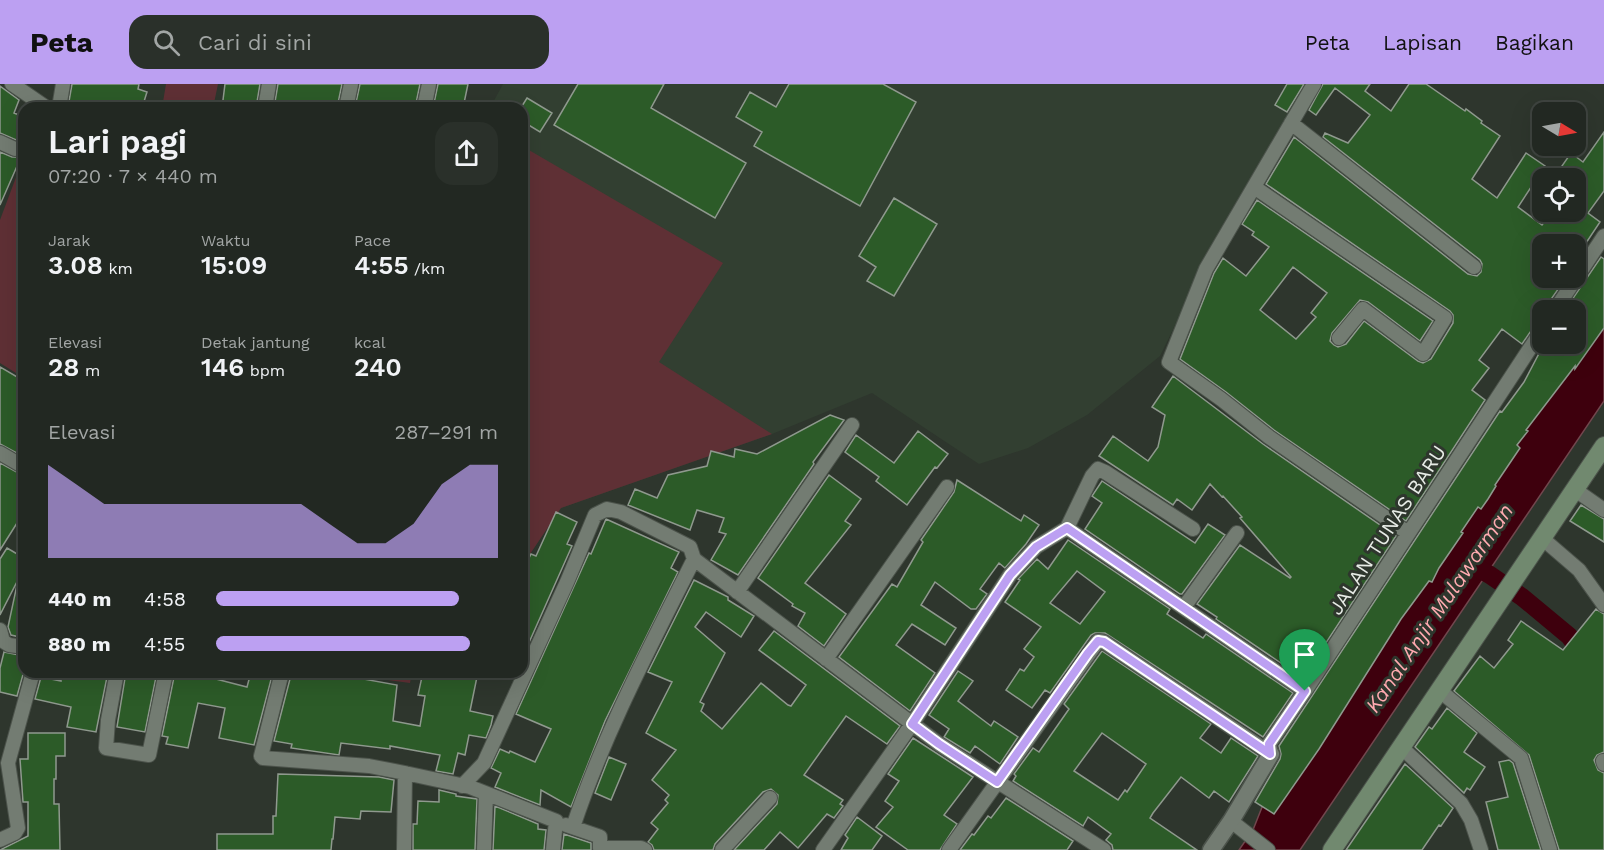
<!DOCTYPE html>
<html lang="id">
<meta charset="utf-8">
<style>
body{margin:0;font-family:"Work Sans",sans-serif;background:#2a302a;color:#f1f3f6;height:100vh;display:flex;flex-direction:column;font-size:22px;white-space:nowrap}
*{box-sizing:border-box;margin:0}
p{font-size:20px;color:#a2a6a5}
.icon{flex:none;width:33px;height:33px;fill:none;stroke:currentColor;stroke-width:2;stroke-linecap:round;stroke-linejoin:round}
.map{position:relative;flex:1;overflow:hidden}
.drawer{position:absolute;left:18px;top:18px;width:510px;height:576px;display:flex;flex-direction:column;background:#222822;border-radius:18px;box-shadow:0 6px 24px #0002,0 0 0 2px #3f4440}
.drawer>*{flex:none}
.needle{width:39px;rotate:100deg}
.controls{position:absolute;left:1532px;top:18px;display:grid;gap:12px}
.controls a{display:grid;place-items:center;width:54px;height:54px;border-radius:12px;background:#222822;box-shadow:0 6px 24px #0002,0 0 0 2px #3f4440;font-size:30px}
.pin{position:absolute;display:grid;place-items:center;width:51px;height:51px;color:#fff;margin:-62px -26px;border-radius:50% 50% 50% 0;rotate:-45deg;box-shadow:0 0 6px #0007}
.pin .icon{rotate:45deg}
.round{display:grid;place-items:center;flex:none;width:63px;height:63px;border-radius:18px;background:#2a302a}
.summary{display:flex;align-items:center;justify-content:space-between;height:102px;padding:0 30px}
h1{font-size:33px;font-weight:600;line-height:45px}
.stats{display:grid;grid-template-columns:repeat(3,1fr);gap:9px;height:102px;padding:6px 30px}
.stats div{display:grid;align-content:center}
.stats b{font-size:26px;font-weight:600}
.stats small{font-size:16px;font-weight:400}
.stats p{font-size:16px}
.chart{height:168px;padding:12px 30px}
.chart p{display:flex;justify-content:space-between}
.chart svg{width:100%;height:108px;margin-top:6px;fill:#bca0f2;opacity:.7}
ul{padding:0 30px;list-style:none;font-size:20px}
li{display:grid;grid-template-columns:96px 72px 1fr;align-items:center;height:45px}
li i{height:15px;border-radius:8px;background:#bca0f2}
header{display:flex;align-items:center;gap:36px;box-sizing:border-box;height:84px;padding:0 30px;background:#bca0f2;color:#111}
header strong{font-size:28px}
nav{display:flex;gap:33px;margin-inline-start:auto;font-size:21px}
.search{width:420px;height:54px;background:#2a302a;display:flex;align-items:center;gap:15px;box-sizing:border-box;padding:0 21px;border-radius:18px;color:#a2a6a5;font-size:22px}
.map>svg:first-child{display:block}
.built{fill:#323f31}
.green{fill:#5f3035}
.water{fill:#3e000d;stroke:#71474e;stroke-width:1.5}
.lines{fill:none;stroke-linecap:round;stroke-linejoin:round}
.canal{stroke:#3e000d;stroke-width:18}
.building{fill:#2c5b28;stroke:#8f998e;stroke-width:1.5;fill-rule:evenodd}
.minor-casing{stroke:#4c534b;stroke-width:16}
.tertiary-casing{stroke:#4c534b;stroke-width:19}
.secondary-casing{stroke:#4c534b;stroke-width:20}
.minor{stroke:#737c72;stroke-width:14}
.tertiary{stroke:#737c72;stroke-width:16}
.secondary{stroke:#71896f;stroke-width:18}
.route-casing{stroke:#fff;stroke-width:12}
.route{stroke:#bca0f2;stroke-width:8}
.labels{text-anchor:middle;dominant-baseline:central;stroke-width:6;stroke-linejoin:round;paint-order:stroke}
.street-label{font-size:20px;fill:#e7ece6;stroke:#2e362d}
.water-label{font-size:21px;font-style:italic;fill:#ffaab0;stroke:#2e362d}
</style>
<header>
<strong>Peta</strong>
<div class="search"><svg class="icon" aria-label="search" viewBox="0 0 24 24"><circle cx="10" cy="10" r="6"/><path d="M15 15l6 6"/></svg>Cari di sini</div>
<nav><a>Peta</a><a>Lapisan</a><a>Bagikan</a></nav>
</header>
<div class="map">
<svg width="1604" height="766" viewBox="0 0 1604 766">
<rect width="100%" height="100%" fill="#2e362d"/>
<path class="built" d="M503 0H1312L1189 213 1160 272 1087 331 1028 364 979 380 872 309 772 350 561 424 522 207V24H490Z"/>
<path class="green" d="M166 0H218L213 24H162Z
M522 62 723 179 659 278 772 350 561 424 522 482Z
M24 72V294L0 279V136Z
M365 588H412L410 599 365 593Z"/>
<path class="water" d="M1604 191V317L1300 766H1239L1253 746 1285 665 1481 379 1559 260H1575Z"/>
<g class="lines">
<path class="canal" d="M1468 479 1490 491 1522 513 1569 552 1604 600"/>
</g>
<path class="building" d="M72 0H139L138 5 147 8 142 24H71L68 23Z
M225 0H260L256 24H222Z
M278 0H342L337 24H274Z
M360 0H420L415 24 355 23Z
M438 0H468L463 24H433Z
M578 0H664L651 24 746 79 715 134 554 41Z
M789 0H883L916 18 860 122 754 62 762 48 736 33 750 8 776 23Z
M1287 0H1304L1287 28 1275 21Z
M1323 0H1370L1365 7 1391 27 1409 0H1426L1465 27 1466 25 1482 37 1481 39 1500 52 1472 95 1497 114 1526 69 1545 82 1518 123 1542 141 1552 128H1575V94H1564L1557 89 1571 69 1583 78 1604 48V107L1588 129 1600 138 1584 162 1586 163 1575 179V160H1542V194H1566L1547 221 1546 226H1542V237L1535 241 1522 260 1502 245 1479 276 1489 284 1472 306 1485 316 1406 437 1274 346 1226 308 1180 275 1214 189 1223 174 1246 192 1269 163 1252 151 1254 148 1242 140 1257 116 1433 237 1420 257 1368 218 1360 216 1332 249 1330 257 1334 261 1338 263 1346 260 1364 237 1418 277 1423 279 1431 275 1453 239V231L1450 227 1266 100 1294 53 1468 190 1477 192 1481 188 1482 180 1480 176 1323 53 1325 49 1348 59 1370 31 1335 4 1316 31 1309 26ZM1293 183 1327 209 1311 229 1316 233 1296 255 1260 226Z
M0 2 19 16 14 29 24 33 23 62 19 57 0 49Z
M527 14 552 29 540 48 522 37V22Z
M0 68 12 73H21L0 121Z
M894 114 937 140 894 212 867 197 876 183 859 172Z
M1601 173 1604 175V244L1575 285V282L1526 346 1528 347 1517 361 1520 364 1495 401 1496 402 1488 415 1481 425 1478 423 1461 448 1463 449 1439 484 1432 498 1429 497 1401 535 1319 665 1274 730 1255 718 1280 675 1281 670 1279 662 1500 327 1502 328 1524 298 1544 260H1575V226H1565Z
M0 283 24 297V373L0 360Z
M1173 292 1263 360 1396 452 1303 594 1216 535 1217 533 1197 520 1240 461 1290 494 1291 493 1240 434 1242 433 1223 412 1222 413 1210 400 1192 426 1177 415 1173 421 1099 372 1113 352 1148 377 1158 363 1165 331 1152 323Z
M830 331 844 336 813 378 814 380 738 491 711 476 726 450 719 448 724 434 697 426 690 446 628 421 635 405 657 414 668 391 707 382 711 367 734 373 735 365 757 370Z
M918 347 948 370 937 384 935 383 907 421 876 397 879 393 845 368 856 351 894 379Z
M0 379 24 392V428L0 466Z
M829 391 861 415 845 437 851 441 805 499 846 530 824 562 798 542 805 529 792 522 793 520 758 494Z
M957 396 1021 437 1024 431 1039 441 1026 460 1005 484 999 479 980 505 987 510 976 525H971L935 498 921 521 956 544 945 561 912 540 896 561 935 589 910 627 839 573 892 500 897 503 923 458 921 456 954 408Z
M1102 397 1195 459 1208 440 1225 451 1182 510H1180L1085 445 1102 419 1092 412Z
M1581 421 1604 435V458L1570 437Z
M556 428 577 438 567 460 572 462 527 563 522 561V489L531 470 536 472Z
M606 435 679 468 671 484 678 488 605 637 571 723 541 706 540 721 495 703 501 689 491 684 500 665 509 669 510 667 535 678 551 645 516 630 589 469 591 470Z
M1068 456 1170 525 1167 530 1203 554 1206 550 1293 609 1263 653 1105 549H1095L1091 551 1050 609 1045 606 1032 624 1006 606 1020 585 1024 587 1034 573 1024 565 1041 543 1005 518 1020 496 1018 495 1037 475 1048 485ZM1077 487 1105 508 1080 540 1050 519Z
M7 464 24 474V484L0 531V475Z
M18 496 24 497V554L11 551 8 543Z
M694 496 728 513V516L754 532 741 553 706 528 695 543 725 569 700 618 704 620 701 627 722 645 761 599 788 621 791 622 806 601 759 566 774 547 900 642 887 660 846 632 804 691 843 716 840 720 843 722 834 734 827 730 798 764 780 748 764 766H734L777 720 778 711 771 705 763 708 715 760 713 766H654L652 761 648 758 658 745 651 739 668 719 665 716 669 711 652 696 676 666 646 649 672 598 648 588Z
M1596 525 1604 530V668L1597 671 1594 676 1598 686 1604 689V766H1559L1529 671 1454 607 1480 572 1494 584 1513 560 1508 556 1521 537 1563 566Z
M1102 567 1211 640 1200 654 1221 669 1231 654 1258 672 1229 718 1214 707 1209 714 1181 693 1153 729 1150 734 1197 766H1113L1112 761 1106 756 1111 750 1088 733 1083 742 1013 697 1016 692 1014 690 1033 664 1039 668 1069 625 1064 620ZM1102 649 1146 680 1127 708 1125 706 1118 716 1074 687Z
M4 568 24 572V587L17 612 0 608V584Z
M958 587 973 597 958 617 991 642 994 637 1018 653 1000 680 975 662 970 669 944 653 949 645 929 631Z
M61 588H108L96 648 67 643 71 623 35 615 41 593 61 597Z
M126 588H157L145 648 117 643Z
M175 588H209L208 593 247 603 251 588H273L254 661 219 654 225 624 198 619 188 664 166 660 168 653 162 652Z
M309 588H342L341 591 397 601 393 637 420 642 425 612 418 611 423 588 440 591 441 588H478L470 627 493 632 491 641 486 654 469 651 465 671 458 669 453 690 436 687 440 671 390 662V665L341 659 339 671 291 664 292 660 274 657 291 591 308 595Z
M1447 624 1477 649 1464 668 1485 683 1470 706 1467 704 1464 709 1415 663 1429 643 1432 645Z
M28 649H65V672H56V695H54V720H59L60 766H0L28 752V718H23L20 675H28Z
M913 654 973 693 944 731 957 740 940 766H908L876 743 893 723 885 717 899 697 888 690Z
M609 673 626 680 611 716 595 709Z
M1509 676 1513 679 1541 766H1498L1486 718 1508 713 1499 678Z
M1405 680 1453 724 1441 742 1439 741 1422 766H1346Z
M278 690 379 693 394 696 391 728 361 727 360 735 335 733 333 755H332L331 766H217V750H273V732H276Z
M439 706 456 710V712L477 715 475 766H413V740H417L418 717 439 718Z
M1006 714 1073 757 1067 766H960L972 750 974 751 988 732 991 734Z
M495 722 538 740V745L546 746 544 766H493Z
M857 733 882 752 872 766H841L848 754 845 751Z
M564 750 591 759V766H562Z"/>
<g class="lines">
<g class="minor-casing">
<path id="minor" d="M12 0 47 24
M1314 0 1206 185 1169 278 1221 315 1269 353 1408 449
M59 24 63 0
M265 24 269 0
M346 24 351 0
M424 24 429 0
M1291 39 1474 183
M0 58 15 65
M1254 103 1445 234 1423 270 1363 225 1339 254
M1555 226 1604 152
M0 369 24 383
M1574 405 1604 426
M1193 445 1105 388 1098 385 1092 392 1067 444 1305 607
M1543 455 1579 486 1604 521
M737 508 852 341
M1184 523 1237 449
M0 546 3 557 9 561 24 563
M826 575 947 403
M117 588 108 636 106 664 149 671 166 588
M282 588 261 672 263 674 369 682 405 689 470 703 556 737 553 766
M1439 606 1521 674 1550 766
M1401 663 1461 719 1471 736 1481 766
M1271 670 1269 660 1305 607 1542 246
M1603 677 1604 680
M462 702 484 679 567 498 595 431 607 425 621 428 690 463 694 475 939 660 1104 766
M1231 737 1268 766
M566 741 598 752 600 753V764H641L645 766
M573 743C604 650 650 563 694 475
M0 756 15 749 18 744 8 679 33 588
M404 766 405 689
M484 766 486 710
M722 766 770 714
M823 766 912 640 1010 491 1036 463 1067 444
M949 766 1098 557 1104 558 1271 670"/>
</g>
<g class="tertiary-casing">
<path id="tertiary" d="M1211 766 1231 737 1271 670"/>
</g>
<g class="secondary-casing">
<path id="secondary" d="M1332 766 1604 362"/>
</g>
<use href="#minor" class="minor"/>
<use href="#tertiary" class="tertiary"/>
<use href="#secondary" class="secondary"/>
</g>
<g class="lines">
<g class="route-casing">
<path id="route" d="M1067 444 1305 607 1269 660 1270 670 1104 558 1098 557 1088 569 997 698 939 660 912 640 1010 491 1036 463Z"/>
</g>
<use href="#route" class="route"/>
</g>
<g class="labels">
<g class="street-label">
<text transform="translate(1387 446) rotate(-57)">JALAN TUNAS BARU</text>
</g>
<g class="water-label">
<text transform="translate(1439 524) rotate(-56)">Kanal Anjir Mulawarman</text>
</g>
</g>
</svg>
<div class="controls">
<a><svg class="needle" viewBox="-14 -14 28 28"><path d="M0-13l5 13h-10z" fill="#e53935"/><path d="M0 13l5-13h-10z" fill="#a2a6a5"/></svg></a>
<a><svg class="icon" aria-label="locate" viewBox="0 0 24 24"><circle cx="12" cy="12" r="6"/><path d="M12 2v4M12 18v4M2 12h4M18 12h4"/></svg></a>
<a>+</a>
<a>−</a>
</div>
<div class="pin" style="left:1305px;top:607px;background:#1e9e55"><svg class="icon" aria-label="arrive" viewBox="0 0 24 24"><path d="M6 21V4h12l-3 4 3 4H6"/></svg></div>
<section class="drawer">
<div class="summary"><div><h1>Lari pagi</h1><p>07:20 · 7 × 440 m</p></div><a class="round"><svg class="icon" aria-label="share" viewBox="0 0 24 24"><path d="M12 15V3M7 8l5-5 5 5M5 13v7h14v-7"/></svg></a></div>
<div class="stats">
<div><p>Jarak</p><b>3.08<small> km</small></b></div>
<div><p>Waktu</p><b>15:09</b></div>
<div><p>Pace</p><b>4:55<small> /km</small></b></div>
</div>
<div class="stats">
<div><p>Elevasi</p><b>28<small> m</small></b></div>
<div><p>Detak jantung</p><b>146<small> bpm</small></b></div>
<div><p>kcal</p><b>240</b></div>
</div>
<div class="chart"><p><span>Elevasi</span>287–291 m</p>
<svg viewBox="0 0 160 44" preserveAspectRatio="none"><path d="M0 44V6L10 14L20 22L30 22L40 22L50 22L60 22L70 22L80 22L90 22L100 30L110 38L120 38L130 30L140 14L150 6L160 6V44z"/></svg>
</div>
<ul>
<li><b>440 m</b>4:58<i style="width:86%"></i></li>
<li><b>880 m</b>4:55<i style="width:90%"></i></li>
</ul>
</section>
</div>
